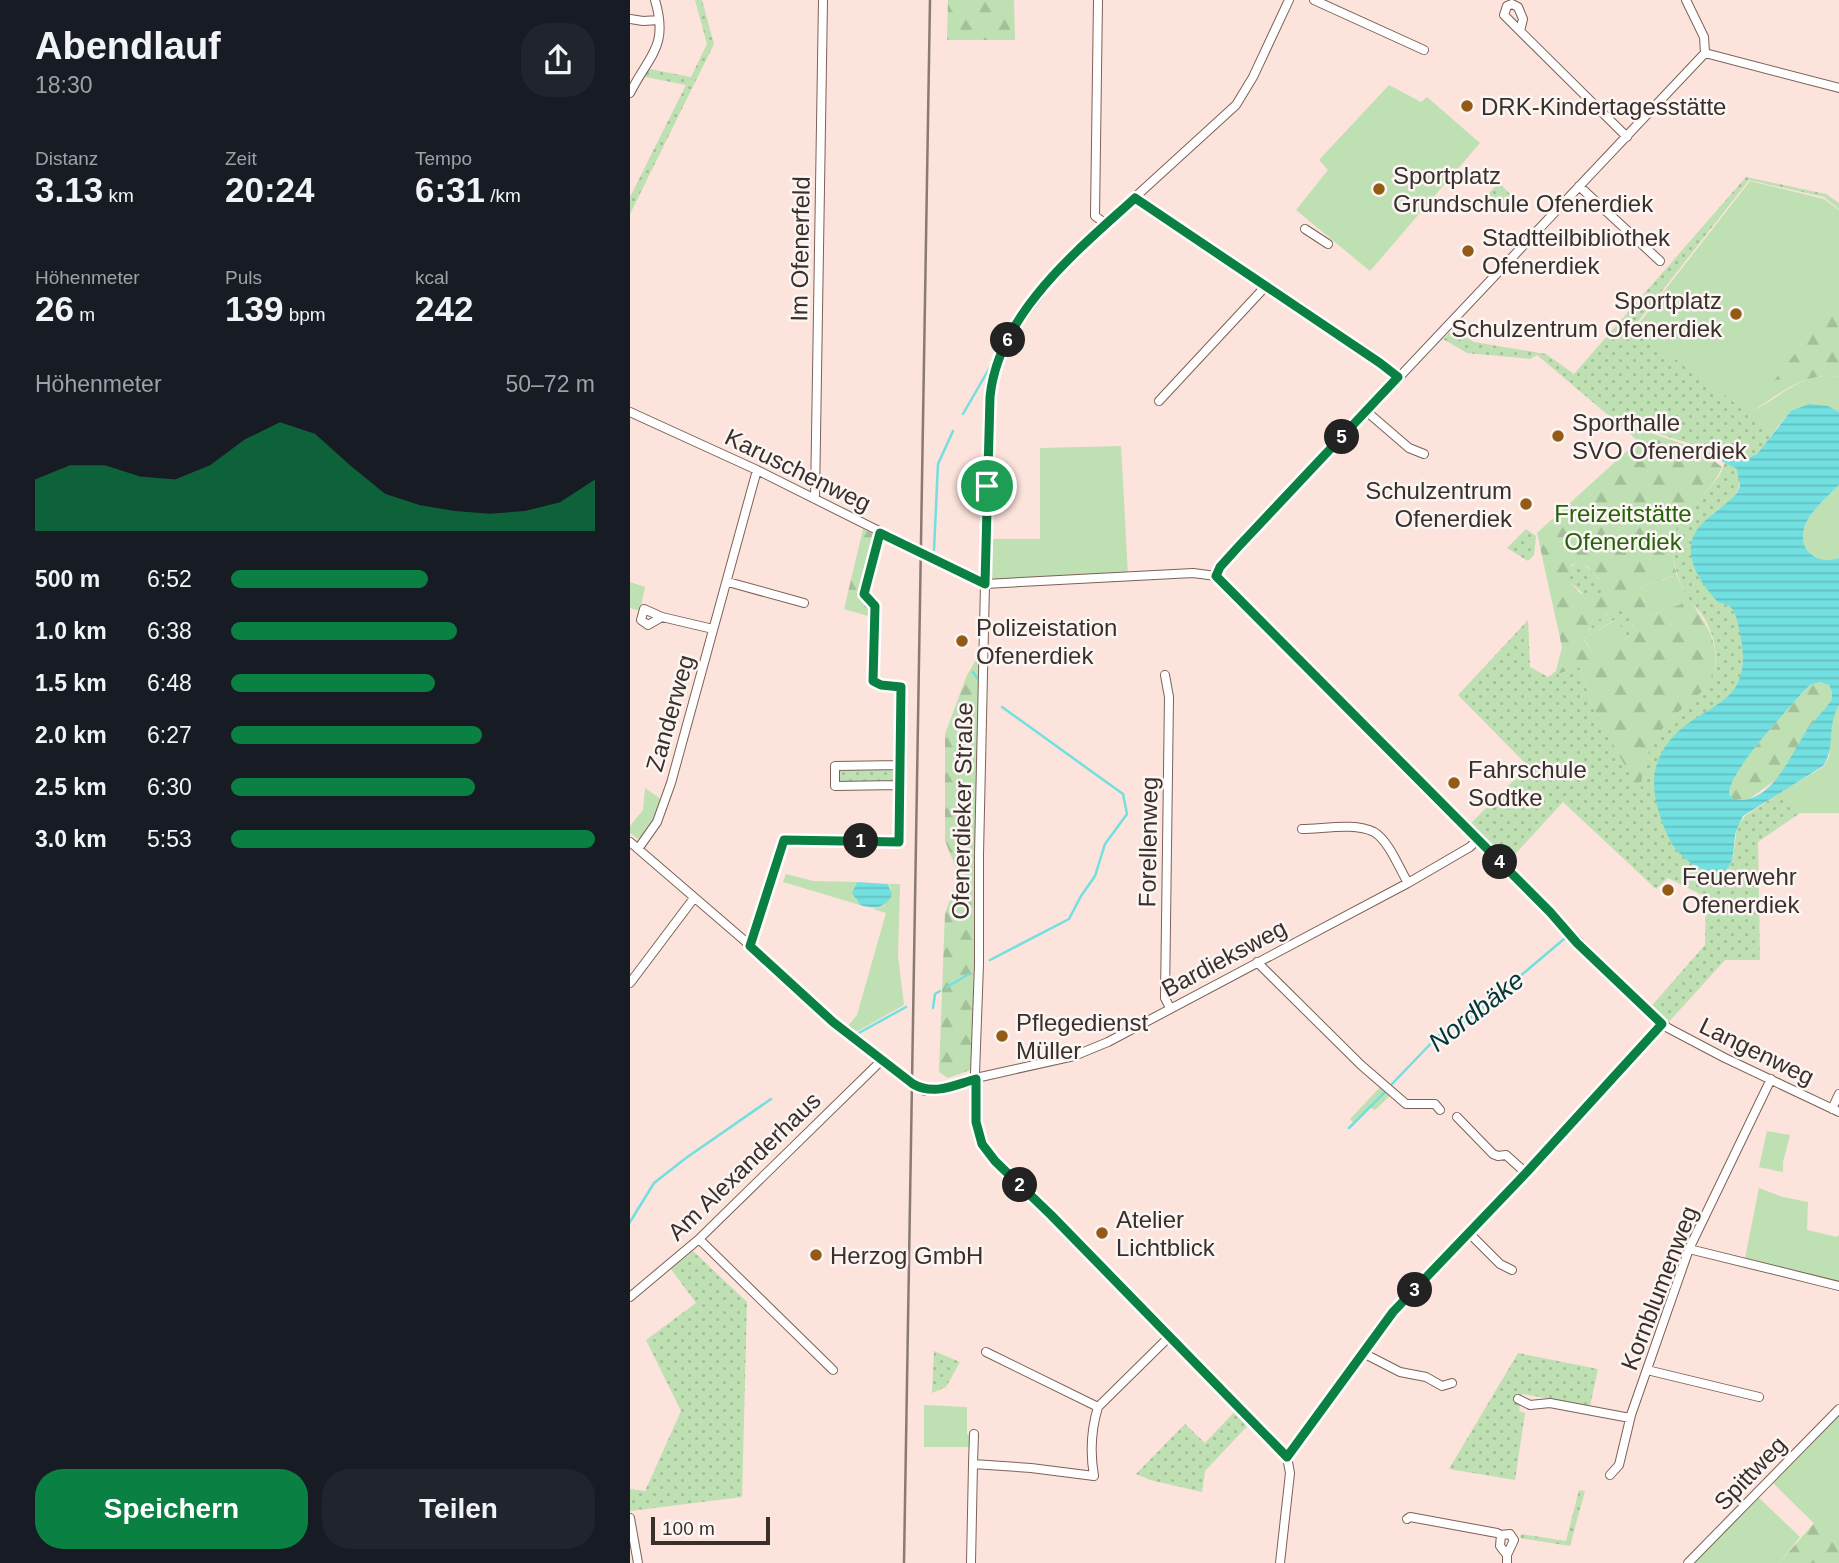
<!DOCTYPE html>
<html lang="de">
<meta charset="utf-8">
<style>
body{margin:0;font-family:Helvetica,sans-serif;background:#20242c;color:#f1f3f6;height:100vh;display:flex;flex-direction:column;font-size:26px;white-space:nowrap}
*{box-sizing:border-box;margin:0}
p{font-size:23px;color:#9ea1a6}
.icon{flex:none;width:38px;height:38px;fill:none;stroke:currentColor;stroke-width:2;stroke-linecap:round;stroke-linejoin:round}
.map{position:relative;flex:1;overflow:hidden}
.panel{display:flex;flex-direction:column;background:#171b24;width:630px}
.panel>*{flex:none}
.scale{position:absolute;left:21px;bottom:18px;width:119px;box-sizing:border-box;padding-left:7px;border:4px solid #3b2f2b;border-top:0;font-size:19px;line-height:24px;white-space:nowrap;color:#3b2f2b;-webkit-text-stroke:5px #fbf5f3;paint-order:stroke}
.pin{position:absolute;display:grid;place-items:center;width:60px;height:60px;color:#fff;margin:-30px;border:4px solid #fff;border-radius:50%;box-shadow:0 2px 7px #0007}
.km{position:absolute;width:35px;height:35px;margin:-18px;border-radius:50%;background:#222;color:#fff;font-size:19px;line-height:35px;text-align:center}
.round{display:grid;place-items:center;flex:none;width:74px;height:74px;border-radius:28px;background:#20242c}
.overview{display:flex;align-items:center;justify-content:space-between;height:119px;padding:0 35px}
h1{font-size:38px;font-weight:700;line-height:52px}
.stats{display:grid;grid-template-columns:repeat(3,1fr);gap:10px;height:119px;padding:7px 35px}
.stats div{display:grid;align-content:center}
.stats b{font-size:35px;font-weight:700}
.stats small{font-size:19px;font-weight:400}
.stats p{font-size:19px}
.chart{height:196px;padding:14px 35px}
.chart p{display:flex;justify-content:space-between}
.chart svg{width:100%;height:126px;margin-top:7px;fill:#0b8043;opacity:.7}
.cta{display:flex;gap:14px;margin-top:auto;padding:14px 35px}
.cta a{flex:1;height:80px;border-radius:28px;background:#0b8043;color:#fff;font-size:28px;font-weight:700;line-height:80px;text-align:center}
.cta a+a{background:#20242c;color:#f1f3f6}
ul{padding:0 35px;list-style:none;font-size:23px}
li{display:grid;grid-template-columns:112px 84px 1fr;align-items:center;height:52px}
li i{height:18px;border-radius:9px;background:#0b8043}
main{display:flex;flex:1;min-height:0}
.map>svg:first-child{display:block}
.green{fill:#bee0b3}
.forest{fill:url(#forest-firs);fill-rule:evenodd}
.park{fill:url(#park-dots)}
.water{fill:url(#water-rules);fill-rule:evenodd}
.lines{fill:none;stroke-linecap:round;stroke-linejoin:round}
.stream{stroke:#72dfe0;stroke-width:2.5}
.minor-casing{stroke:#7c6258;stroke-width:10}
.minor{stroke:#fff;stroke-width:8}
.rail{stroke:#8b7a74;stroke-width:2.5}
.route-casing{stroke:#fff;stroke-width:14}
.route{stroke:#0b8043;stroke-width:9}
.poi-dot{fill:#945b17;stroke:#fbf5f3;stroke-width:2.5}
.labels{text-anchor:middle;dominant-baseline:central;stroke-width:5;stroke-linejoin:round;paint-order:stroke}
.poi-label{font-size:24px;fill:#3b2f2b;stroke:#fbf5f3;text-anchor:start}
.street-label{font-size:24px;fill:#3b2f2b;stroke:#fbf5f3}
.park-label{font-size:24px;fill:#266209;stroke:#fbf5f3}
.water-label{font-size:26px;font-style:italic;fill:#003637;stroke:#fbf5f3}
</style>
<main>
<section class="panel">
<div class="overview"><div><h1>Abendlauf</h1><p>18:30</p></div><a class="round"><svg class="icon" aria-label="share" viewBox="0 0 24 24"><path d="M12 15V3M7 8l5-5 5 5M5 13v7h14v-7"/></svg></a></div>
<div class="stats">
<div><p>Distanz</p><b>3.13<small> km</small></b></div>
<div><p>Zeit</p><b>20:24</b></div>
<div><p>Tempo</p><b>6:31<small> /km</small></b></div>
</div>
<div class="stats">
<div><p>Höhenmeter</p><b>26<small> m</small></b></div>
<div><p>Puls</p><b>139<small> bpm</small></b></div>
<div><p>kcal</p><b>242</b></div>
</div>
<div class="chart"><p><span>Höhenmeter</span>50–72 m</p>
<svg viewBox="0 0 160 44" preserveAspectRatio="none"><path d="M0 44V26L10 21L20 21L30 25L40 26L50 21L60 12L70 6L80 10L90 21L100 31L110 35L120 37L130 38L140 37L150 34L160 26V44z"/></svg>
</div>
<ul>
<li><b>500 m</b>6:52<i style="width:54%"></i></li>
<li><b>1.0 km</b>6:38<i style="width:62%"></i></li>
<li><b>1.5 km</b>6:48<i style="width:56%"></i></li>
<li><b>2.0 km</b>6:27<i style="width:69%"></i></li>
<li><b>2.5 km</b>6:30<i style="width:67%"></i></li>
<li><b>3.0 km</b>5:53<i style="width:100%"></i></li>
</ul>
<div class="cta"><a>Speichern</a><a>Teilen</a></div>
</section>
<div class="map">
<svg width="1209" height="1563" viewBox="0 0 1209 1563">
<defs>
<pattern id="forest-firs" width="22" height="20" patternUnits="userSpaceOnUse" patternTransform="scale(1.75)"><rect width="22" height="20" fill="#bee0b3"/><path d="M5 1l3.5 6h-7zM16 11l3.5 6h-7z" fill="#a4c09a"/></pattern>
<pattern id="park-dots" width="8" height="8" patternUnits="userSpaceOnUse" patternTransform="scale(1.75)"><rect width="8" height="8" fill="#bee0b3"/><path d="M2 2h.1M6 6h.1" fill="none" stroke="#a4c09a" stroke-width="1.8" stroke-linecap="round"/></pattern>
<pattern id="water-rules" width="6" height="5" patternUnits="userSpaceOnUse" patternTransform="scale(1.75)"><rect width="6" height="5" fill="#72dfe0"/><path d="M0 2.5h6" fill="none" stroke="#64c0c0"/></pattern>
</defs>
<rect width="100%" height="100%" fill="#fce3db"/>
<path class="green" d="M759 85 791 102 797 97 850 143 740 271 666 210 698 170 689 160Z
M1120 181 1194 199 1209 210V297L1122 411C1152 397 1172 371 1209 377V412C1183 398 1159 407 1144 432L1003 331Z
M491 446 498 576 355 584 356 539H410V448Z
M1209 485V558C1181 566 1164 544 1178 519 1186 506 1199 495 1209 485Z
M1044 576 1053 604 1019 615 1010 587Z
M0 582 15 587 10 611 0 608Z
M987 619 998 637 966 658 954 639Z
M1209 705V813H1170L1153 791 1193 767 1199 757 1200 728 1203 715Z
M15 788 32 800C28 812 20 833 8 839L0 833V826L13 810Z
M156 874 183 881 227 882C222 890 223 898 230 905L153 882Z
M258 884H270L268 956 274 1005 226 1032 218 1026 227 1015 256 913 243 909 254 906 261 888Z
M753 1084 763 1093 745 1110 740 1107 724 1123 720 1119Z
M1137 1131 1160 1135 1153 1162V1172L1129 1167Z
M1129 1188 1153 1197 1178 1202 1177 1230 1207 1237 1209 1235V1286L1114 1263Z
M294 1405 337 1407V1434L344 1439 343 1447H294Z
M1209 1409V1548L1140 1480Z
M1126 1495 1170 1537 1149 1563H1059Z"/>
<path class="forest" d="M318 0H384L385 40H317Z
M1209 297V377C1174 371 1147 396 1119 413Z
M984 420 1070 450 1092 467C1085 488 1052 513 1049 527 1047 537 1042 553 1044 564 1050 603 1095 628 1084 671 1079 692 1056 704 1042 718 1020 741 1013 764 1010 795L961 704 950 667 918 677 926 671 932 647 907 533 1008 441ZM946 563 958 567 969 579 951 594 940 582 941 565ZM1043 576 1052 604 1019 615 1010 587ZM977 614 1003 624 998 637 966 658 954 640 959 629Z
M233 529 245 535 234 594 245 606V618L214 609Z
M349 655V964L346 1068 318 1078 309 1072 315 913 326 884V868L315 841V734L337 675Z
M1190 682 1199 685 1202 692V699L1170 741 1164 755 1150 777 1119 799 1104 800 1099 795C1098 771 1155 713 1172 693L1180 685Z
M1185 1522 1209 1548V1563H1149Z"/>
<path class="park" d="M65 0H72L84 44 0 214V197L56 85 10 76 15 68 61 77 77 44Z
M1116 177 1196 194 1209 203V209L1194 197 1119 180 1003 328 1144 432 1127 454 1113 460 984 420 907 355 900 359 837 353 813 339 823 329 844 342 916 354 944 374Z
M869 183 887 201 872 215 854 198Z
M1095 461 1107 469C1116 492 1100 502 1083 513L1068 576 1089 603C1094 604 1100 604 1103 609 1114 624 1117 674 1106 689 1097 702 1079 711 1066 719L1103 858 1107 827 1115 816 1153 791 1170 813 1128 842 1130 960H1095L1035 1026 1018 1010 1075 945 1076 897 1038 878 1026 889 933 802 877 863 839 825 898 766 828 695 898 620 900 667 918 677 950 667 961 704 1010 793C1013 763 1020 739 1043 717 1057 704 1076 693 1083 674 1091 656 1082 629 1071 613 1068 609 1063 606 1060 601 1050 586 1042 564 1043 546 1044 519 1071 500 1086 480 1091 475 1093 467 1095 461Z
M896 529 906 536 904 555 898 561 877 548Z
M946 563C960 566 969 576 972 590L968 597H957L940 582 939 568Z
M989 611 998 613 1003 620 1001 633 998 637 986 619 954 639C961 624 972 614 989 611Z
M270 765 269 785 205 786V766Z
M63 1251 117 1302 112 1497 0 1511V1489L15 1491 51 1411 16 1340 66 1303 41 1269Z
M304 1351 330 1362 316 1387 302 1393Z
M888 1353 968 1369 960 1406 892 1394 889 1411 895 1413 885 1480 819 1469Z
M609 1407 622 1421 575 1471 572 1492 520 1480 506 1474 555 1424 575 1443Z
M949 1490 955 1491 940 1546 890 1538 891 1534 936 1541Z"/>
<path class="water" d="M1179 404 1198 406 1209 412V485C1199 495 1186 506 1178 519 1164 544 1181 566 1209 558V705C1196 727 1206 748 1193 766L1113 816C1110 823 1106 829 1105 836 1103 850 1105 874 1085 872 1064 870 1045 853 1037 834 1026 808 1017 779 1032 752 1066 695 1131 718 1108 624 1105 611 1102 604 1089 603 1070 583 1048 551 1070 526 1081 513 1096 506 1107 493L1110 486 1107 469 1070 450 1113 460 1127 454 1161 411ZM1190 682 1199 685 1202 692V699C1194 711 1183 721 1175 733 1160 756 1140 807 1104 799L1099 795C1098 772 1155 713 1172 693L1180 685Z
M227 882 258 884 262 895C254 910 244 909 230 905L222 893Z"/>
<g class="lines">
<path class="stream" d="M333 414 367 355
M304 550 308 464 323 431
M343 672 350 682
M360 960 439 919 451 896 465 876 475 844 497 814 493 794 372 707
M317 987 339 974
M303 1008 305 994 310 991
M227 1034 276 1007
M761 1085 811 1033 837 1021 934 939
M719 1128 756 1091
M0 1222 24 1183 56 1158 141 1099"/>
<g class="minor-casing">
<path id="minor" d="M468 0 465 216 476 224
M684 0 794 50
M1056 0 1074 37 1075 53
M0 19 13 21 29 20
M890 31 874 15 877 6 882 4 888 7 893 19 890 31 997 137
M1075 53 1209 88
M0 93C19 55 39 47 25 0
M949 186 1030 261
M505 198 750 363 768 377
M675 229 698 244
M529 401 635 287
M736 411 779 448 794 454
M0 412 127 470 355 584
M185 499 193 0
M586 576 920 912 996 991 1038 1028 1095 1058 1209 1112
M586 576 590 567 1075 53
M98 582 174 603
M355 584 563 573 586 576
M32 617 18 625 11 620 14 609 32 617 83 629
M535 675 539 697 535 998 540 1008
M269 785 205 786V766L270 765
M672 829C693 829 725 822 744 832 759 841 769 868 778 883
M0 842 115 941 203 1022 283 1085 295 1091 308 1090 346 1078 444 1056 478 1042 778 883 840 847 847 840
M8 849 27 822 41 783 127 470
M120 946 154 840 269 842 270 687 251 685 243 681 245 606 234 594 250 533
M627 962 731 1065 776 1104H805L810 1110
M0 983 64 898
M1202 1109 1209 1094
M827 1117 863 1154 868 1156 876 1155 896 1173
M839 1233 870 1264 882 1270
M69 1239 203 1370
M1059 1249 1209 1286
M0 1297 69 1239 252 1060
M356 1352 468 1407
M733 1353 770 1372 796 1377 812 1386 822 1383
M1017 1370 1129 1397
M888 1399 900 1405 920 1403 1000 1418
M657 1457 763 1312 896 1173 1032 1024
M343 1464 344 1434
M980 1475 989 1465 1001 1415 1059 1249 1141 1079
M0 1518 8 1563
M777 1519 780 1517 867 1533 871 1535 870 1546 877 1555
M871 1535 880 1534 884 1540 877 1555V1563
M341 1563 343 1464 401 1468 464 1476C460 1453 461 1430 468 1407L540 1336
M650 1563 660 1473 657 1457 423 1218 364 1161 352 1144 346 1122 344 1101 349 964V854L355 584 361 381 377 341 390 320 434 262 606 105 623 77 659 0
M1058 1563 1209 1409"/>
</g>
<use href="#minor" class="minor"/>
<path class="rail" d="M274 1563 300 0"/>
</g>
<g class="lines">
<g class="route-casing">
<path id="route" d="M505 198 750 363 768 377 609 546 590 567 586 576 920 912 947 943 1032 1024 896 1173 763 1312 657 1457 421 1215 365 1161 352 1144 346 1122V1079C324 1085 304 1096 283 1084L203 1022 120 946 154 840 269 842 271 687 251 685 243 681 245 606 234 594 250 533 355 584 360 397C368 314 448 250 505 198Z"/>
</g>
<use href="#route" class="route"/>
</g>
<g class="poi-dot">
<circle cx="837" cy="106" r="7"/>
<circle cx="749" cy="189" r="7"/>
<circle cx="838" cy="251" r="7"/>
<circle cx="1106" cy="314" r="7"/>
<circle cx="928" cy="436" r="7"/>
<circle cx="896" cy="504" r="7"/>
<circle cx="332" cy="641" r="7"/>
<circle cx="824" cy="783" r="7"/>
<circle cx="1038" cy="890" r="7"/>
<circle cx="372" cy="1036" r="7"/>
<circle cx="472" cy="1233" r="7"/>
<circle cx="186" cy="1255" r="7"/>
</g>
<g class="labels">
<g class="poi-label">
<text x="851" y="106">DRK-Kindertagesstätte</text>
<text x="763" y="175">Sportplatz<tspan x="763" dy="28">Grundschule Ofenerdiek</tspan></text>
<text x="852" y="237">Stadtteilbibliothek<tspan x="852" dy="28">Ofenerdiek</tspan></text>
<text x="1092" y="300" text-anchor="end">Sportplatz<tspan x="1092" dy="28">Schulzentrum Ofenerdiek</tspan></text>
<text x="942" y="422">Sporthalle<tspan x="942" dy="28">SVO Ofenerdiek</tspan></text>
<text x="882" y="490" text-anchor="end">Schulzentrum<tspan x="882" dy="28">Ofenerdiek</tspan></text>
<text x="346" y="627">Polizeistation<tspan x="346" dy="28">Ofenerdiek</tspan></text>
<text x="838" y="769">Fahrschule<tspan x="838" dy="28">Sodtke</tspan></text>
<text x="1052" y="876">Feuerwehr<tspan x="1052" dy="28">Ofenerdiek</tspan></text>
<text x="386" y="1022">Pflegedienst<tspan x="386" dy="28">Müller</tspan></text>
<text x="486" y="1219">Atelier<tspan x="486" dy="28">Lichtblick</tspan></text>
<text x="200" y="1255">Herzog GmbH</text>
</g>
<g class="street-label">
<text transform="translate(170 249) rotate(-89)">Im Ofenerfeld</text>
<text transform="translate(168 470) rotate(26)">Karuschenweg</text>
<text transform="translate(40 713) rotate(-74)">Zanderweg</text>
<text transform="translate(332 811) rotate(-89)">Ofenerdieker Straße</text>
<text transform="translate(518 842) rotate(-89)">Forellenweg</text>
<text transform="translate(594 958) rotate(-28)">Bardieksweg</text>
<text transform="translate(1127 1051) rotate(26)">Langenweg</text>
<text transform="translate(114 1166) rotate(-44)">Am Alexanderhaus</text>
<text transform="translate(1029 1288) rotate(-69)">Kornblumenweg</text>
<text transform="translate(1120 1473) rotate(-46)">Spittweg</text>
</g>
<g class="park-label">
<text x="993" y="513">Freizeitstätte<tspan x="993" dy="28">Ofenerdiek</tspan></text>
</g>
<g class="water-label">
<text transform="translate(846 1011) rotate(-38)">Nordbäke</text>
</g>
</g>
</svg>
<div class="scale">100 m</div>
<div class="pin" style="left:357px;top:486px;background:#1e9e55"><svg class="icon" aria-label="arrive" viewBox="0 0 24 24"><path d="M6 21V4h12l-3 4 3 4H6"/></svg></div>
<b class="km" style="left:231px;top:841px">1</b>
<b class="km" style="left:390px;top:1185px">2</b>
<b class="km" style="left:785px;top:1290px">3</b>
<b class="km" style="left:870px;top:862px">4</b>
<b class="km" style="left:712px;top:437px">5</b>
<b class="km" style="left:378px;top:340px">6</b>
</div>
</main>
